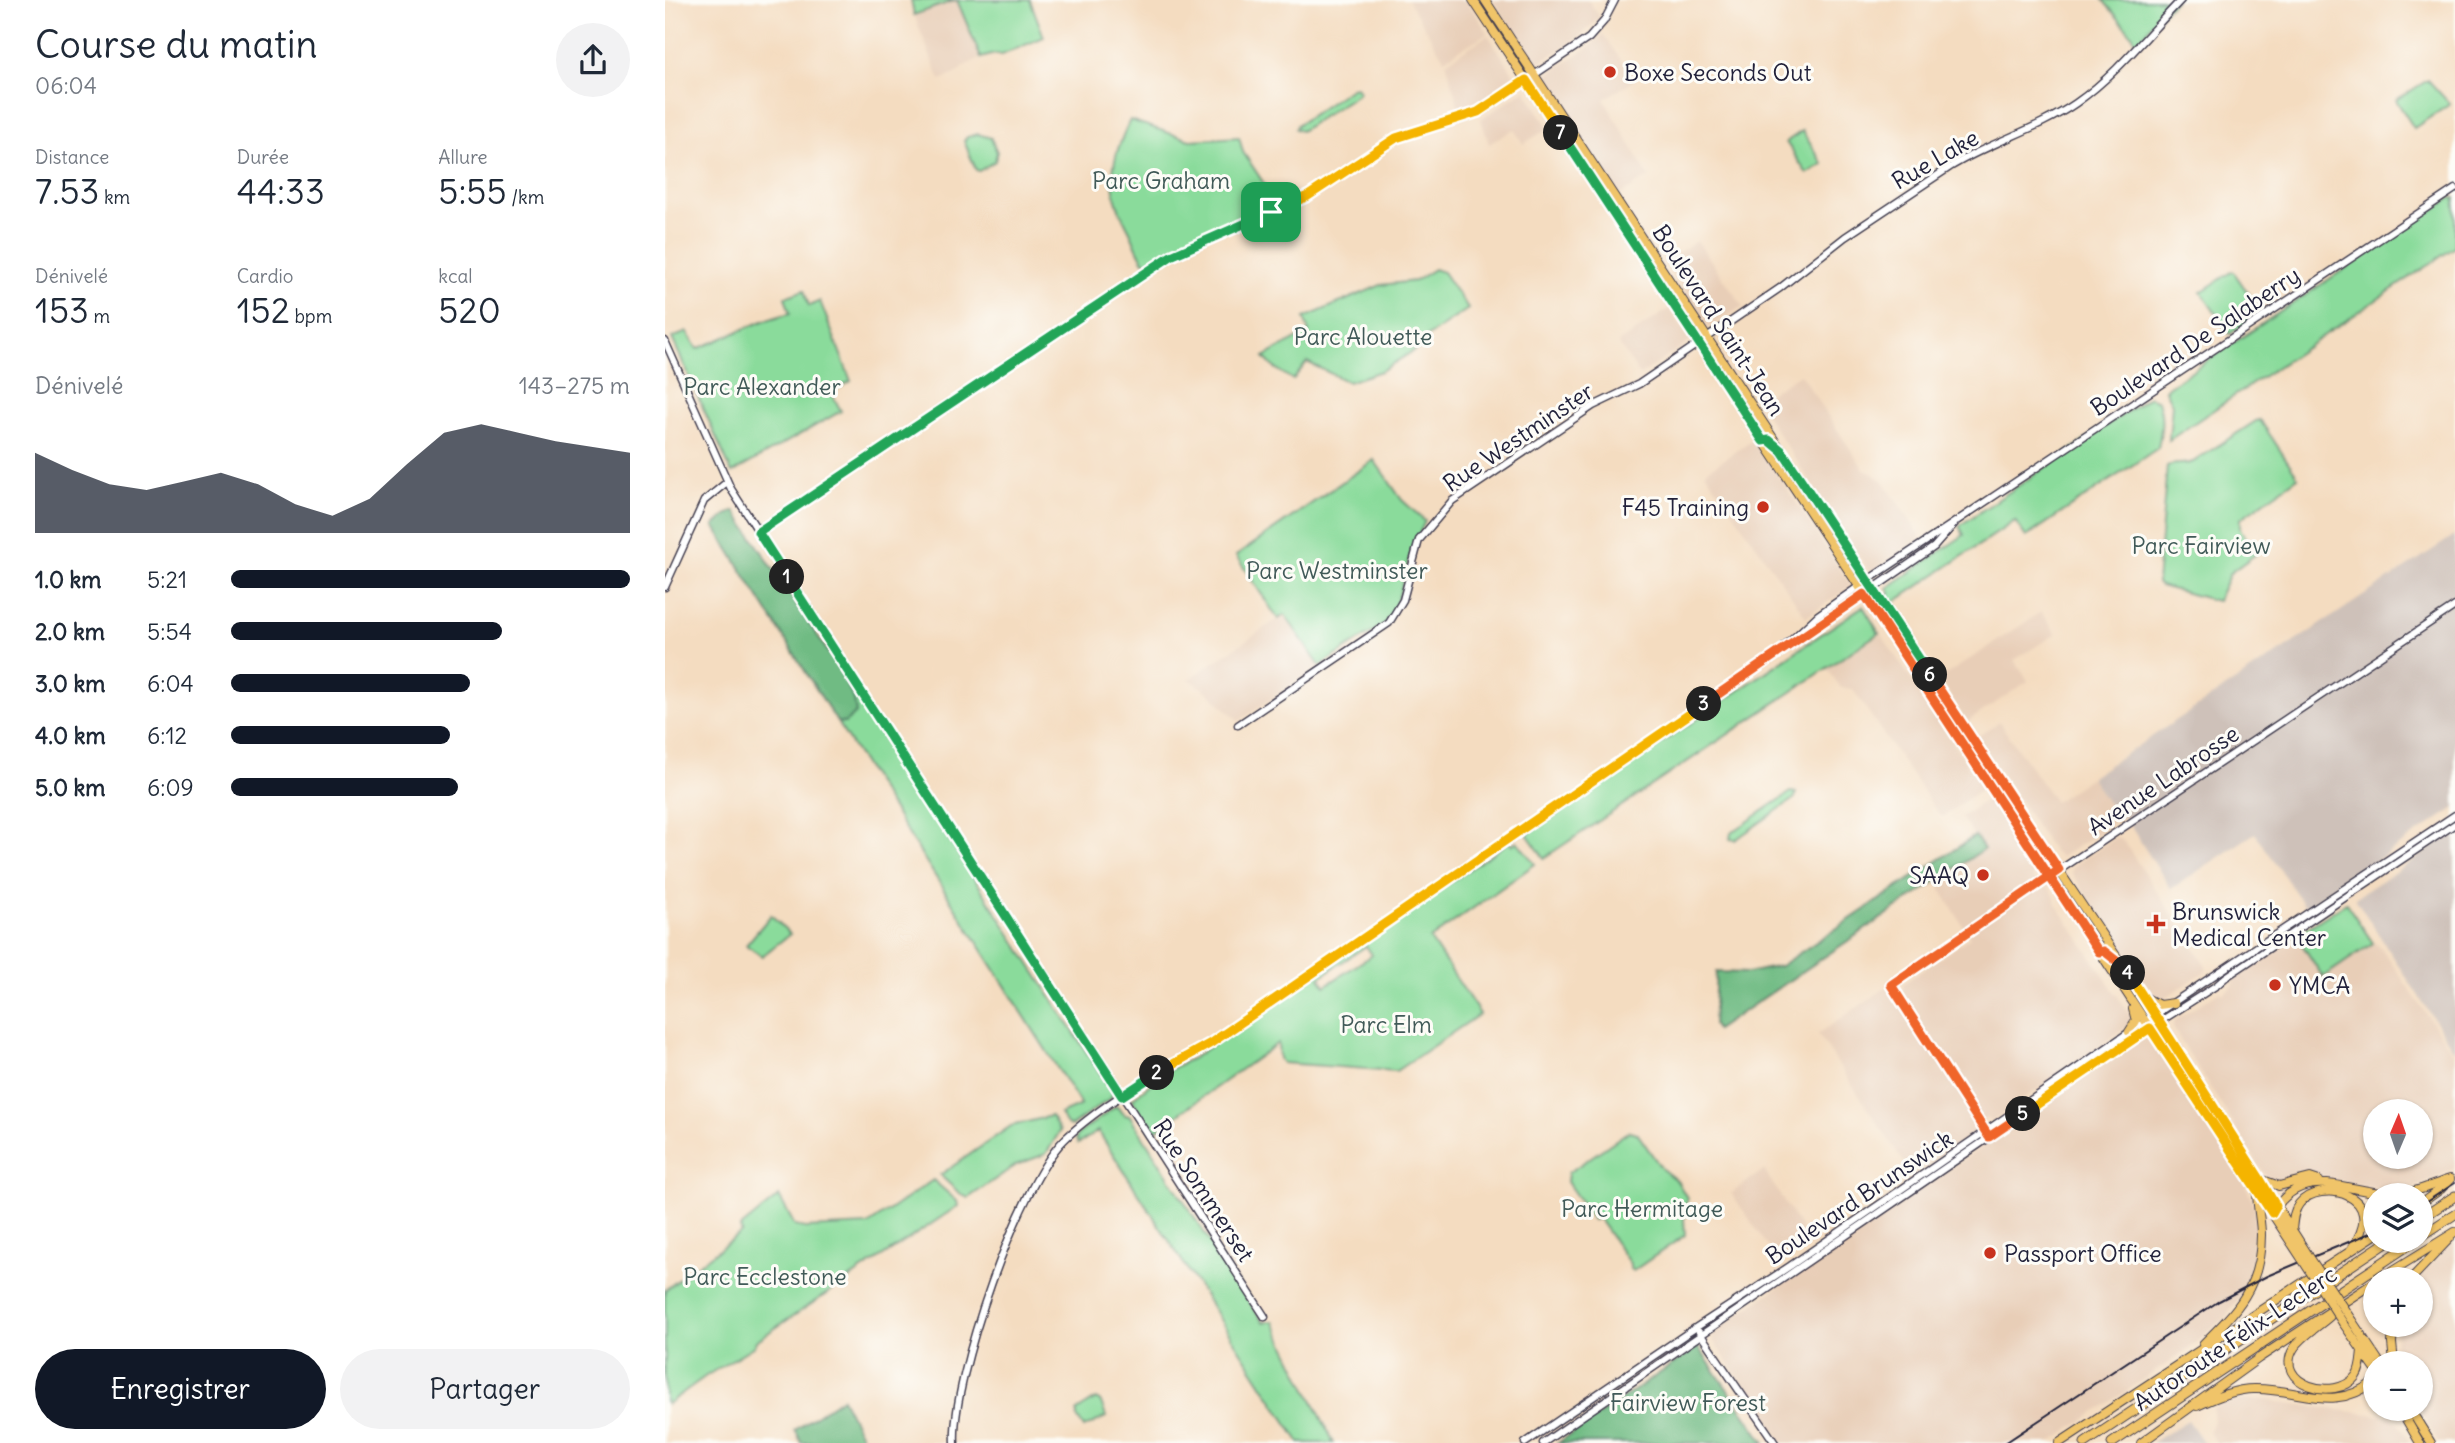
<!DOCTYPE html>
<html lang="fr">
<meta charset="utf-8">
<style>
body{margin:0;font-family:Delius,sans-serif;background:#f2f2f3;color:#1f2937;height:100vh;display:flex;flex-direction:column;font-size:26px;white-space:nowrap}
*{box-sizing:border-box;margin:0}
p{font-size:23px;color:#747a83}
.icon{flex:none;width:38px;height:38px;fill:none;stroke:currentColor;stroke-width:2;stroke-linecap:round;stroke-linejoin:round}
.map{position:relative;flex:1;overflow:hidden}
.sheet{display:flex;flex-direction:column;background:#fff;width:665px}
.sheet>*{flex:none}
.needle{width:46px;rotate:2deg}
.fabs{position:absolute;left:1698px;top:1099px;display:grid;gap:14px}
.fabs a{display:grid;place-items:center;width:70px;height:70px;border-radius:50%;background:#fff;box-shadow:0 2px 5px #0004;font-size:35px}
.pin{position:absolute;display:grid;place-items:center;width:60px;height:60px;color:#fff;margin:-30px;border-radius:14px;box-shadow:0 4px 10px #0006}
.km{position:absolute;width:35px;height:35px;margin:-18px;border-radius:50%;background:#222;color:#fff;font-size:19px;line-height:35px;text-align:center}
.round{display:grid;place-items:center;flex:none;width:74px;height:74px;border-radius:37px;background:#f2f2f3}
.headline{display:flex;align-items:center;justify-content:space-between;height:119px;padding:0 35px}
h1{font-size:38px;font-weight:600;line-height:52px}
.stats{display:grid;grid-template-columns:repeat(3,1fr);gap:10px;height:119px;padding:7px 35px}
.stats div{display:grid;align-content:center}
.stats b{font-size:35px;font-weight:600}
.stats small{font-size:19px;font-weight:400}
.stats p{font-size:19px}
.chart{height:196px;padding:14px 35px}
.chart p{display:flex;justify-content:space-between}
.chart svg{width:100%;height:126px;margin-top:7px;fill:#111827;opacity:.7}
.action{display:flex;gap:14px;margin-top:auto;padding:14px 35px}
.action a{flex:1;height:80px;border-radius:42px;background:#111827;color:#fff;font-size:28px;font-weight:600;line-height:80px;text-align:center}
.action a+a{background:#f2f2f3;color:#1f2937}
ul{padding:0 35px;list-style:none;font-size:23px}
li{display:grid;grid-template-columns:112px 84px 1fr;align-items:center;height:52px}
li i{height:18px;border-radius:9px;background:#111827}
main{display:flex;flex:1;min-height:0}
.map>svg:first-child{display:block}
.built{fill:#e8ceb7;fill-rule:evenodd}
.industrial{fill:#cec1b9}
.green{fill:#8adb9b;stroke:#567e6b;stroke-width:2;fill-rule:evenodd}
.forest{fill:#6fbb83;stroke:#486e5f;stroke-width:2}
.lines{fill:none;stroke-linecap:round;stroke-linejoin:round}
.minor-casing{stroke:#423e4f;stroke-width:9}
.major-casing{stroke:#423e4f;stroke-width:10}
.highway-casing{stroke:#423e4f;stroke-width:11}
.minor{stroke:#fff;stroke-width:6}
.major{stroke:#f0c469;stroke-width:8}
.highway{stroke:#f0c469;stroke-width:9}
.tram{stroke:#22223b;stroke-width:2}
.major-bridge-casing{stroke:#423e4f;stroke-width:10;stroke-linecap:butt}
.major-bridge{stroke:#f0c469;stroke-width:8}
.split-1-casing{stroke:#fff;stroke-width:14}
.split-2-casing{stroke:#fff;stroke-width:14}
.split-3-casing{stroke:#fff;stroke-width:14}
.split-4-casing{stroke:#fff;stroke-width:14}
.split-5-casing{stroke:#fff;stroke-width:14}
.split-6-casing{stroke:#fff;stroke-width:14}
.split-7-casing{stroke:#fff;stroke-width:14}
.split-8-casing{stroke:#fff;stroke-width:14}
.split-1{stroke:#22a559;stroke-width:9}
.split-2{stroke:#22a559;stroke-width:9}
.split-3{stroke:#f5b400;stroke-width:9}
.split-4{stroke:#f0652b;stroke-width:9}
.split-5{stroke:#f5b400;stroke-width:9}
.split-6{stroke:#f0652b;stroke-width:9}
.split-7{stroke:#22a559;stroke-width:9}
.split-8{stroke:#f5b400;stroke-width:9}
.poi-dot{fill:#c8321e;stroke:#fdfcf7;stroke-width:2.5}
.labels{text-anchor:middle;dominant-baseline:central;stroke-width:6;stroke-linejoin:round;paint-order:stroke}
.poi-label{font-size:23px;fill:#22223b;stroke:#fdfcf7;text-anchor:start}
.street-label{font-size:23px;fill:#22223b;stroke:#fdfcf7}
.park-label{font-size:23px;fill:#415a58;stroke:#fdfcf7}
</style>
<main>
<section class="sheet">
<div class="headline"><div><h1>Course du matin</h1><p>06:04</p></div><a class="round"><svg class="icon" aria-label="share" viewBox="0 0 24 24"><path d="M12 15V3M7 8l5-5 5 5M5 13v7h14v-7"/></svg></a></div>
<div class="stats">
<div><p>Distance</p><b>7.53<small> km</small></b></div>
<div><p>Durée</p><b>44:33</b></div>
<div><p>Allure</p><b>5:55<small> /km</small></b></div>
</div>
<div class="stats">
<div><p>Dénivelé</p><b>153<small> m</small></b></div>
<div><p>Cardio</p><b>152<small> bpm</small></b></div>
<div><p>kcal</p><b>520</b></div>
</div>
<div class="chart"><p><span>Dénivelé</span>143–275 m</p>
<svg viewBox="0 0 160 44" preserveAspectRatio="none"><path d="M0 44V16L10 22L20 27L30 29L40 26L50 23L60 27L70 34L80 38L90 32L100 20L110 9L120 6L130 9L140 12L150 14L160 16V44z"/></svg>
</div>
<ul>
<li><b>1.0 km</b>5:21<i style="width:100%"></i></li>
<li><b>2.0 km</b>5:54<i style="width:68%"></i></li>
<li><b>3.0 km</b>6:04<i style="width:60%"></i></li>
<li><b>4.0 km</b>6:12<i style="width:55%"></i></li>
<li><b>5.0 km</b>6:09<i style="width:57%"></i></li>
</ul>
<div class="action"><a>Enregistrer</a><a>Partager</a></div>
</section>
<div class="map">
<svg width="1790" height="1443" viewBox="0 0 1790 1443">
<rect width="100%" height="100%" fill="#fdfcf7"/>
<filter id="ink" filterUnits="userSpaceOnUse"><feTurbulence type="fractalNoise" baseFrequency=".0143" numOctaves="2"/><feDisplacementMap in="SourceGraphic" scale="14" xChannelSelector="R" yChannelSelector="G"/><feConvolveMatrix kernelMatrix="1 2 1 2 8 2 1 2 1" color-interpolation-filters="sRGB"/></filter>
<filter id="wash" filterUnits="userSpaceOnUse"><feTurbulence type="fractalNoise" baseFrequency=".00686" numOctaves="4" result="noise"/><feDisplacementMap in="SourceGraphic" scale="28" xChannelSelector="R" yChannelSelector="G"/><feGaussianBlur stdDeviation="1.57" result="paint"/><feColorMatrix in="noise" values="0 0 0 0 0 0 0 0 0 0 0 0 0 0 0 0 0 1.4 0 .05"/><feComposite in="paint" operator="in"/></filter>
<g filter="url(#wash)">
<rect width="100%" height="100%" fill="#f4dcc0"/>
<path class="built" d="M292 0 316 58 299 66 291 74 275 80 249 15Z
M743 0H801L823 33 779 59Z
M827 0H923L935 17 913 38 870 65Z
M938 34 970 80 939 99 984 177 955 195 882 83V75L927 45Z
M823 35 852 79 813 105 795 111 781 62Z
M860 90 884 128 858 144 849 129 824 144 816 119Z
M1032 241 1078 306 1044 328 1000 261Z
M1004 309 1026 341 975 375 953 343Z
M1135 374 1198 468 1218 481 1255 535 1254 539 1207 571 1203 570 1092 401Z
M1089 439 1186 586 1141 617 1040 472Z
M1376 612 1391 634 1349 660 1363 681 1302 722 1275 679Z
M620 614 655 666 574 721 544 693 524 679Z
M1216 634 1318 788 1277 817 1275 816 1191 694 1188 689 1176 688 1162 668Z
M1334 722 1390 802 1426 777 1453 820 1396 857 1389 853 1312 737Z
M1324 798 1373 871 1367 876 1377 890 1383 886 1390 897 1391 904 1465 1015 1466 1021 1465 1025 1326 1122 1321 1118 1308 1126 1310 1130 1306 1136 1248 1176 1153 1034 1222 987 1227 998 1238 991V984L1305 937 1271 881 1318 849 1296 817Z
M1451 837 1457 839 1541 966V971L1498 999 1488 997 1407 873 1408 866Z
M1630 935 1658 977 1710 943 1717 949 1790 1056V1168L1749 1188 1726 1191 1648 1175 1615 1183 1606 1180 1599 1173 1508 1028 1510 1020 1555 991 1558 994 1569 985 1568 977ZM1710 1111H1755V1157H1710Z
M1482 1035 1487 1039 1581 1186 1590 1209 1593 1226 1592 1255 1584 1283 1561 1317 1519 1352 1385 1443H1118L1048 1340 1050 1331 1169 1248 1174 1247 1179 1248 1191 1240V1235L1195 1230 1338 1133 1366 1116 1369 1111Z
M1099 1170 1146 1244 1114 1262 1066 1193Z
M1790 1240V1443H1774L1754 1409 1755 1363H1733L1730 1344 1732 1325H1755V1279H1750Z
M1566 1400H1599L1727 1417 1733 1422 1745 1443H1552L1543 1431 1549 1421 1548 1408Z"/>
<path class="industrial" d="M1790 535V808L1641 908 1590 833 1506 889 1459 816 1453 820 1426 777Z
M1790 829V1052L1690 898 1752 858Z
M1523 1420 1539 1443H1486Z"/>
<path class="green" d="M246 0H291L249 15Z
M292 0H365L379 37 337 55 330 54 316 58Z
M1438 0H1510L1487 24 1472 45 1468 36Z
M1763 80 1785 104 1749 128 1731 100Z
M691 87 694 91 692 94 636 131 630 129 632 125 686 88Z
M465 120 525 140 574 137 578 152 610 200V205L503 251 486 262 479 261C471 249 469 238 462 226 440 187 446 159 465 120Z
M895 126 915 151 1007 292 992 273Z
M1137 131 1158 164 1142 174 1121 142Z
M313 134 326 138 332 152 330 161 314 171 311 170 299 141 302 137Z
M1786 198H1790V247L1504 440 1507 404 1500 390 1504 386Z
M769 269 778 272 803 309 763 336 756 346 716 371 683 382 642 362 628 380 607 366 599 357 644 332 639 318 716 285 750 281Z
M1568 271 1596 312 1565 334 1536 292Z
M139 290 144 306 155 301 186 381 166 392 176 411 67 473 7 338 22 332 32 349 98 321 125 313 120 297Z
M1484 397 1493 401C1499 416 1496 433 1493 448L1361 537 1350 521 1225 605 1220 596 1225 593 1222 588 1299 535 1294 526Z
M1595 420 1633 477 1575 519V529L1591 554 1565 573 1552 601 1495 586 1492 583 1502 466C1510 462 1519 466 1528 462L1591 421Z
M709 460 737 500 760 521C754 535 747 548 743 562 737 583 734 606 720 624L655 666 620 615 613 619 571 556Z
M1198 606 1214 633 879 858 862 834Z
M175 670 448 1093 446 1098 406 1126 402 1125 395 1114 416 1105 172 722 180 723 189 698Z
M1126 792 1131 793 1130 798 1070 840 1065 839 1066 833Z
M852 841 870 864 765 939 815 1014 731 1071 617 1063 614 1059 613 1043 487 1133 467 1099 500 1072 528 1058 844 842 847 845ZM701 946 707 955 660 986 655 977Z
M1681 903 1708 943 1658 977 1631 935Z
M106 915 125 934 97 956 81 945Z
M451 1106 460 1115 465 1116C509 1185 551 1253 598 1322L608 1321 669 1443H635L433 1131 413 1144 411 1139 413 1134Z
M386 1116 395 1131 381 1154 351 1165 303 1198 293 1192 275 1175 346 1126Z
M964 1131 972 1133 997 1169 1012 1181 1022 1198 1019 1220 1020 1235 968 1271 965 1269V1264L933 1218 928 1220 902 1182 903 1173Z
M268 1180 292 1201 293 1206 91 1341 89 1346 41 1376 2 1404 0 1401V1290L77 1232 75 1228 114 1196 130 1226 140 1228 203 1225Z
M431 1399 436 1402 441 1417 419 1428 412 1417V1411Z"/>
<path class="forest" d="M70 511 175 670 189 698 191 713 180 723 172 722 49 526 61 515Z
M1310 836 1319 849 1051 1030 1048 1025 1051 972 1083 973 1115 966Z
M1033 1347 1100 1443H893Z
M177 1398 200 1443H137L130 1430Z"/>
</g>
<g filter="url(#ink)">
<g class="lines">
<g class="minor-casing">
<path id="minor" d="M0 341 66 489 600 1317
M93 532 506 256 643 196 731 138 804 116 820 108 924 38 939 21 950 0
M0 587 39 501 62 482
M1119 647 1153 615 1206 578 1790 189
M573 725 724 623 738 600 754 540 787 501 928 406 974 384 1115 288 1180 237 1285 167C1325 142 1372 130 1411 103 1451 75 1482 35 1516 0
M1321 1133 1226 985 1381 879 1790 606
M1034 1332 1110 1443
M290 1443C286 1380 354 1184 399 1140 421 1118 463 1090 490 1074 508 1063 528 1055 546 1043L1269 547 1290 523
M860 1443 1021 1334 1125 1266 1476 1024 1790 815
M878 1443 1477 1033 1552 985 1561 977 1790 824"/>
</g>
<g class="major-casing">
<path id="major" d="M808 0 1637 1259
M820 0 1331 777 1478 996 1643 1255
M1481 998 1494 1005 1509 1003
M1464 1032 1471 1021 1468 1009
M1595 1179 1614 1186 1645 1178 1654 1181
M1755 1204 1776 1189 1785 1179
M1609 1210C1642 1161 1688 1196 1733 1194 1752 1193 1768 1184 1785 1179
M1627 1230C1628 1221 1628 1212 1634 1204 1654 1178 1726 1193 1687 1248
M1714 1279 1790 1232
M1746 1279 1785 1238
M1665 1316C1654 1326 1637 1336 1629 1348 1607 1384 1671 1403 1691 1376 1696 1369 1696 1359 1697 1350
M1687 1321 1715 1363
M1678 1323 1710 1369
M1728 1325 1727 1343 1729 1363
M1538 1344C1572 1311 1596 1286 1596 1235 1596 1221 1592 1206 1592 1191
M1532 1406C1550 1398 1569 1389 1589 1389 1636 1388 1668 1414 1710 1381
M1735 1409 1755 1443
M1745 1409 1766 1443
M1394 1443 1710 1235
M1476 1443 1594 1358 1710 1282"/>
</g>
<g class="highway-casing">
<path id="highway" d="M1755 1219 1790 1196
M1755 1237 1790 1214
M1420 1443 1723 1241
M1447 1443 1750 1241"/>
</g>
<use href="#minor" class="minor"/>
<use href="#major" class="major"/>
<use href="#highway" class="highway"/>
<path class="tram" d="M1755 1206 1790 1183
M1340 1443 1554 1301 1602 1276 1710 1231"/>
<g class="major-bridge-casing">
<path id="major-bridge" d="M1643 1255 1687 1321
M1637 1259 1678 1323"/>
</g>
<use href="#major-bridge" class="major-bridge"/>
</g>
</g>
<g class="lines" filter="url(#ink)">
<g class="split-1-casing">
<path id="split-1" d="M122 577 93 532 506 256 606 212"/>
</g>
<g class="split-2-casing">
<path id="split-2" d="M122 577 457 1096 492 1073"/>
</g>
<g class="split-3-casing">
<path id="split-3" d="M492 1073 546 1043 1039 704"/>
</g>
<g class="split-4-casing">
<path id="split-4" d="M1039 704 1199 594 1434 952 1439 951 1458 966 1463 973"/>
</g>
<g class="split-5-casing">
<path id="split-5" d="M1358 1114 1485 1028 1607 1213 1611 1206 1595 1179 1463 973"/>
</g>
<g class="split-6-casing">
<path id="split-6" d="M1265 675 1394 870 1226 985 1324 1137 1358 1114"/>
</g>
<g class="split-7-casing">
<path id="split-7" d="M896 133 1098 441 1104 440 1117 451 1265 675"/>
</g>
<g class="split-8-casing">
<path id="split-8" d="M606 212 643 196 731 138 813 112 861 80 896 133"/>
</g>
<use href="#split-1" class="split-1"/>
<use href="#split-2" class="split-2"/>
<use href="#split-3" class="split-3"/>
<use href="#split-4" class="split-4"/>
<use href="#split-5" class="split-5"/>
<use href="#split-6" class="split-6"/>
<use href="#split-7" class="split-7"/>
<use href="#split-8" class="split-8"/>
</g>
<g class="poi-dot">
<circle cx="945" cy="72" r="7"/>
<circle cx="1098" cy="507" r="7"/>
<circle cx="1318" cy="875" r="7"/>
<path d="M1487.5 913.5h7v7h7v7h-7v7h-7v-7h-7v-7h7z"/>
<circle cx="1610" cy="985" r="7"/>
<circle cx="1325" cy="1253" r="7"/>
</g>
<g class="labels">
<g class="poi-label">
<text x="959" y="72">Boxe Seconds Out</text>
<text x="1084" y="507" text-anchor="end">F45 Training</text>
<text x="1304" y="875" text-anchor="end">SAAQ</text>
<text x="1507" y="911">Brunswick<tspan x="1507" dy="26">Medical Center</tspan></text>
<text x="1624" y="985">YMCA</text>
<text x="1339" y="1253">Passport Office</text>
</g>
<g class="street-label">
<text transform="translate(1270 159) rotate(-30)">Rue Lake</text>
<text transform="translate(1054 320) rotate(57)">Boulevard Saint-Jean</text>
<text transform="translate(1530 341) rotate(-34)">Boulevard De Salaberry</text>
<text transform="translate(853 437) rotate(-34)">Rue Westminster</text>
<text transform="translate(1498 780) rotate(-34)">Avenue Labrosse</text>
<text transform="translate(539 1190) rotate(57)">Rue Sommerset</text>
<text transform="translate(1194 1197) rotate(-34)">Boulevard Brunswick</text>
<text transform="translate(1570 1338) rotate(-34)">Autoroute Félix-Leclerc</text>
</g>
<g class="park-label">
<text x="496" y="180">Parc Graham</text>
<text x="698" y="336">Parc Alouette</text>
<text x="97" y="386">Parc Alexander</text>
<text x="1536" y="545">Parc Fairview</text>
<text x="672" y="570">Parc Westminster</text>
<text x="721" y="1024">Parc Elm</text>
<text x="977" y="1208">Parc Hermitage</text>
<text x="100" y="1276">Parc Ecclestone</text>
<text x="1023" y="1402">Fairview Forest</text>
</g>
</g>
</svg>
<div class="fabs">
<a><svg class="needle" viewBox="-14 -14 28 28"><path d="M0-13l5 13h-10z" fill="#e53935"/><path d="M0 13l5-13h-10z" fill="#747a83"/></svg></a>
<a><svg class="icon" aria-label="layers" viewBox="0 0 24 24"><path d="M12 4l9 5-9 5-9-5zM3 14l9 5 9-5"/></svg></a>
<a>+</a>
<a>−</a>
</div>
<div class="pin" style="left:606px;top:212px;background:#1e9e55"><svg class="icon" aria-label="arrive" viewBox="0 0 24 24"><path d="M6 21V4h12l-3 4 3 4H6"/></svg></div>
<b class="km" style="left:122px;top:577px">1</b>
<b class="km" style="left:492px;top:1073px">2</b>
<b class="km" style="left:1039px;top:704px">3</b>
<b class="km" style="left:1463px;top:973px">4</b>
<b class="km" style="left:1358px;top:1114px">5</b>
<b class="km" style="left:1265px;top:675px">6</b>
<b class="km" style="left:896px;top:133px">7</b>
</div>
</main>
